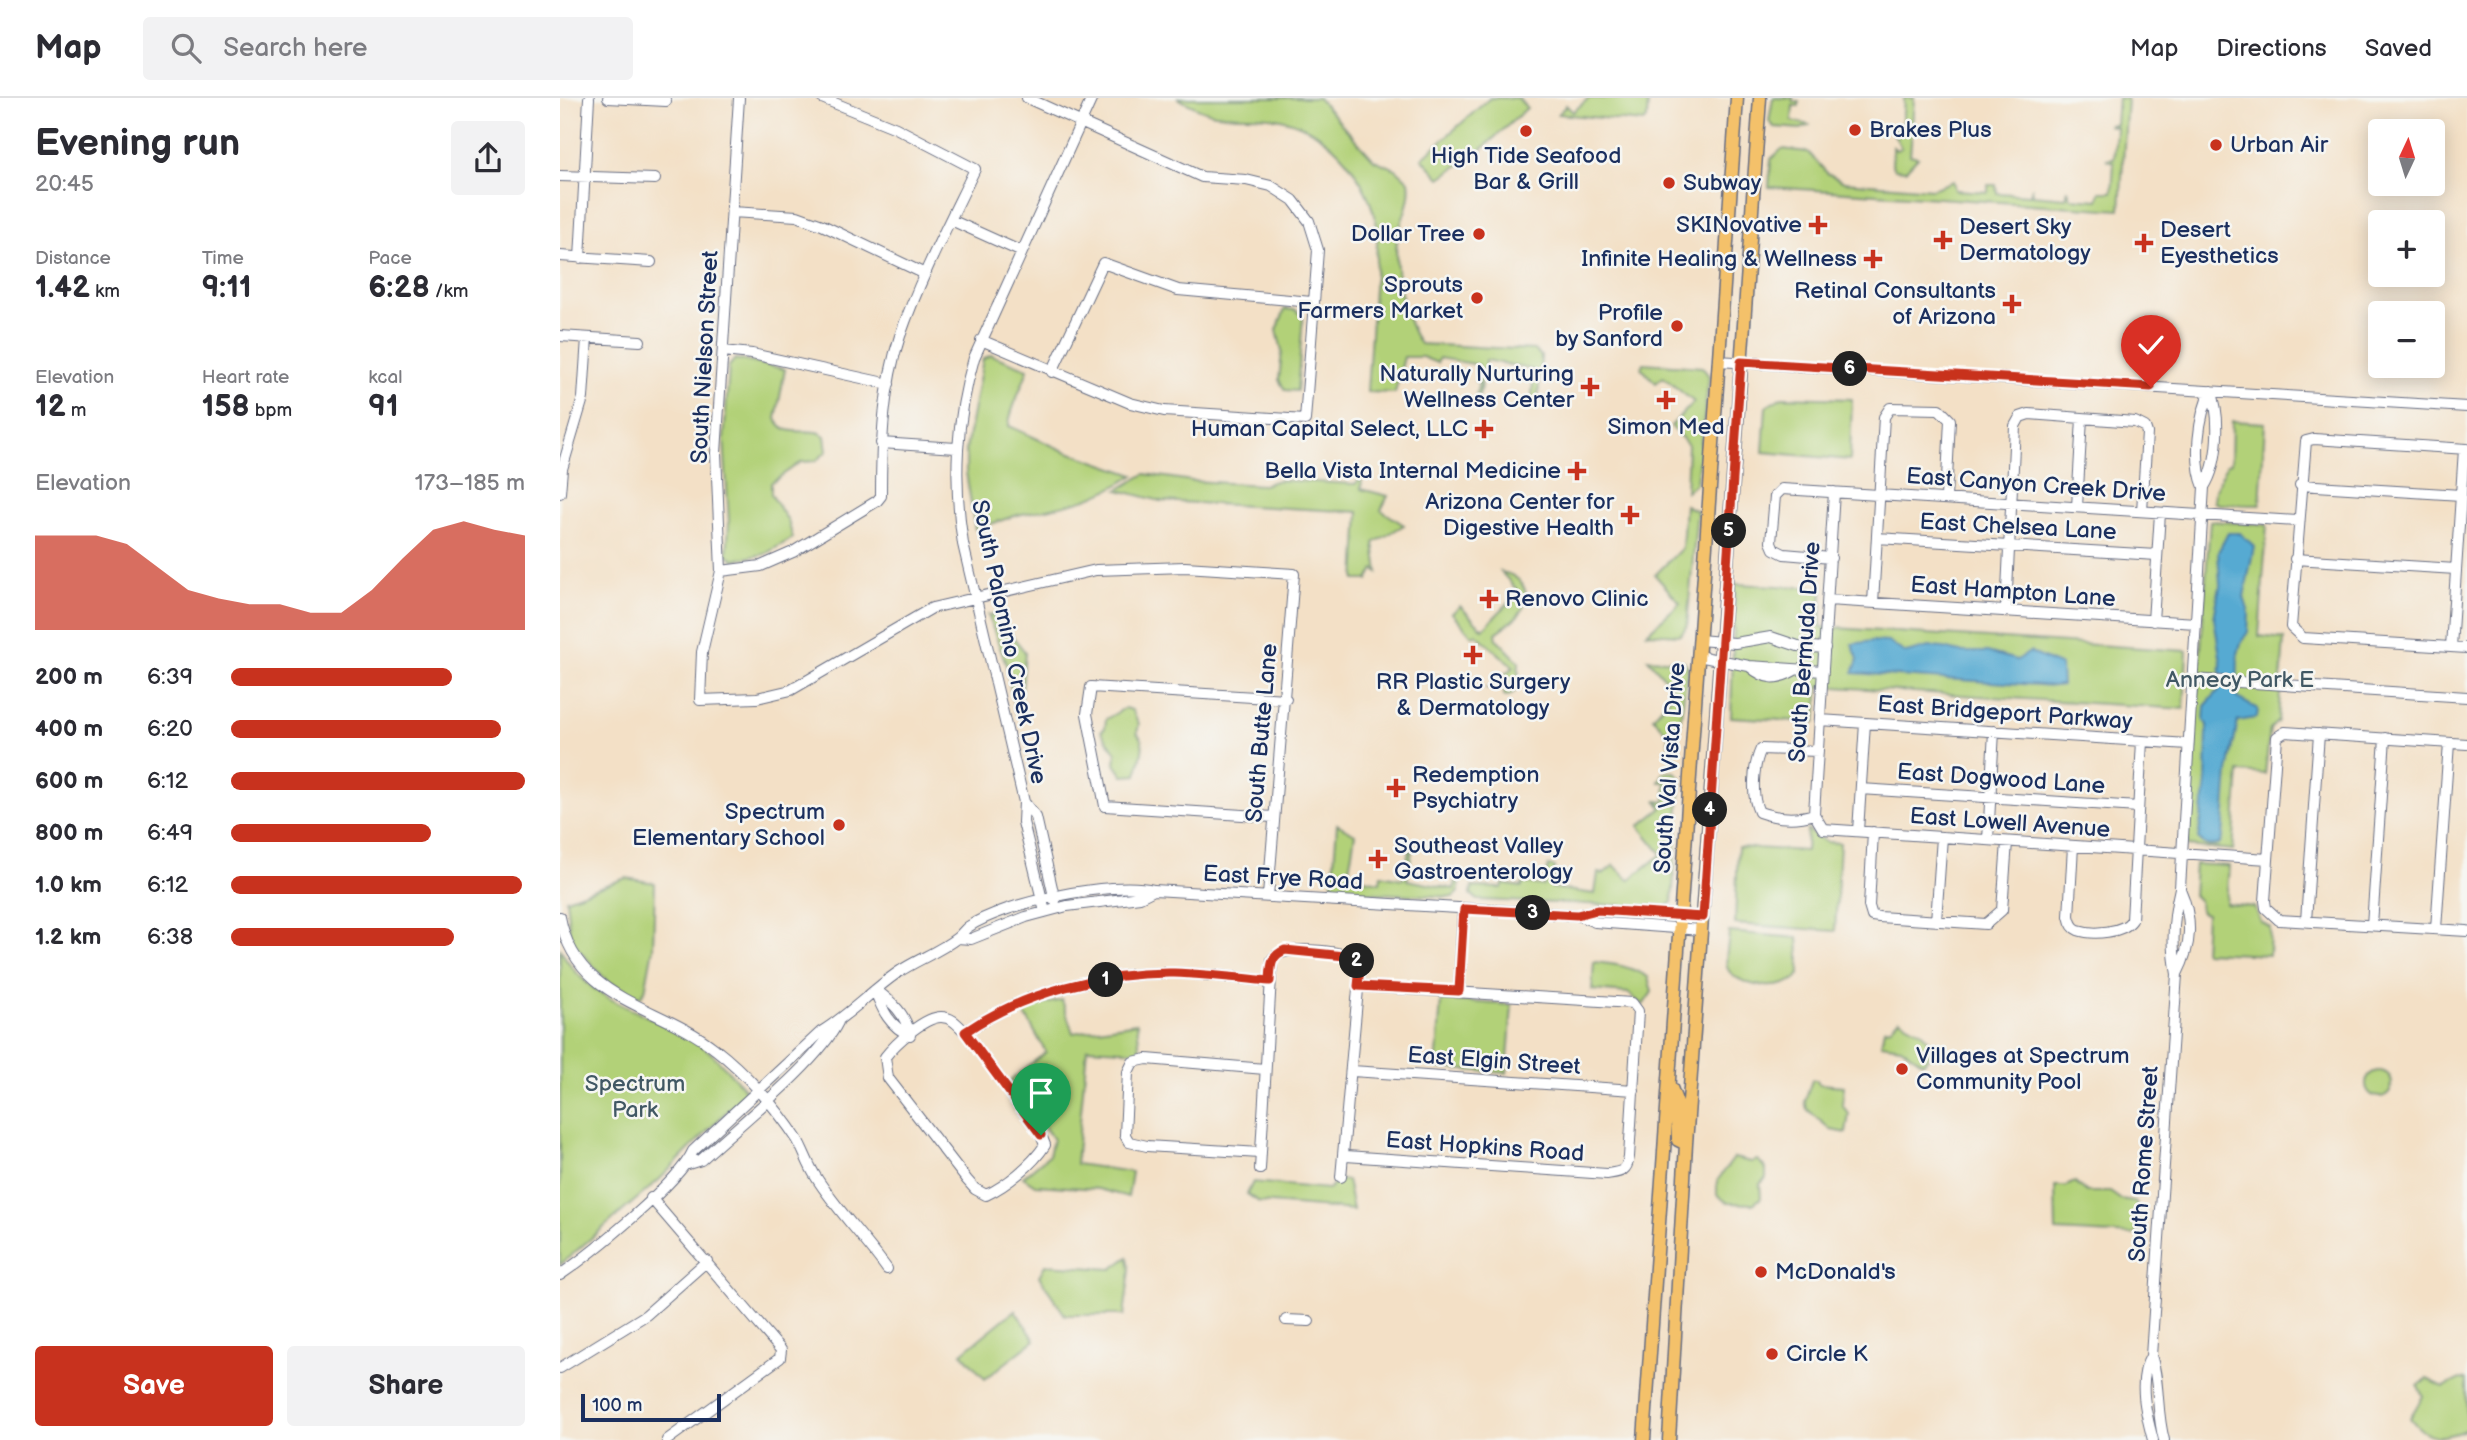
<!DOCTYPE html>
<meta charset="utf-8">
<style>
body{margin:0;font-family:"Balsamiq Sans",sans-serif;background:#f2f2f3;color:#2b2b33;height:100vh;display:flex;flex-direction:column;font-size:26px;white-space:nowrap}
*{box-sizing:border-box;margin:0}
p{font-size:23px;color:#7c7c81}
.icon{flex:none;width:38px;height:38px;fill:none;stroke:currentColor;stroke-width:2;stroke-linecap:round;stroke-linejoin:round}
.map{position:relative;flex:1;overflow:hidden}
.sheet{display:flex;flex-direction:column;background:#fff;width:560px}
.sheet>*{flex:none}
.needle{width:46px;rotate:4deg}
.tools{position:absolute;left:1808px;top:21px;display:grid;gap:14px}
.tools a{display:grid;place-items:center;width:77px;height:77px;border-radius:7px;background:#fff;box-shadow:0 4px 18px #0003;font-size:35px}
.scale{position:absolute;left:21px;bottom:18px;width:140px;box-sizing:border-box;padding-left:7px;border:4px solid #1b2f5e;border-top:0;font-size:19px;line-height:24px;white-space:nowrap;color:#1b2f5e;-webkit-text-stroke:5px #f6f6f2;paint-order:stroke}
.pin{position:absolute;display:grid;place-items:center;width:60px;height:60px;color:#fff;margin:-72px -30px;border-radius:50% 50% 50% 0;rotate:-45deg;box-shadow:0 0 7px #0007}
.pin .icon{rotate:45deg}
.km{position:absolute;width:35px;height:35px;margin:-18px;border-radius:50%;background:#222;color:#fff;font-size:19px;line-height:35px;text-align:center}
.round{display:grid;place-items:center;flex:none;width:74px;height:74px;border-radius:7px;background:#f2f2f3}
.head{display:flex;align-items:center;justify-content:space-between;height:119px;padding:0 35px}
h1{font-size:38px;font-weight:800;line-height:52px}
.metrics{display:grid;grid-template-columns:repeat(3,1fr);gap:10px;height:119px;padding:7px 35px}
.metrics div{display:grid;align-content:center}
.metrics b{font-size:30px;font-weight:800}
.metrics small{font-size:19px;font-weight:400}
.metrics p{font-size:19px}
.chart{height:196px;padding:14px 35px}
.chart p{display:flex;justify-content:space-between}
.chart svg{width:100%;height:126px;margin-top:7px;fill:#c8321e;opacity:.7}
.button{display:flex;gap:14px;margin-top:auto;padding:14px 35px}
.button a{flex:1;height:80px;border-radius:7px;background:#c8321e;color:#fff;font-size:28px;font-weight:800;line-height:80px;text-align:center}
.button a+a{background:#f2f2f3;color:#2b2b33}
ul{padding:0 35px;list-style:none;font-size:23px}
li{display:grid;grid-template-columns:112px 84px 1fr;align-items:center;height:52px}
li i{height:18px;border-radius:9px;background:#c8321e}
header{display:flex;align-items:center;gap:42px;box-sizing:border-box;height:98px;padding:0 35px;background:#fff;border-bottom:2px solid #e1e1e2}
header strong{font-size:33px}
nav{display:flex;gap:38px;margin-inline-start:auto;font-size:24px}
.search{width:490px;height:63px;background:#f2f2f3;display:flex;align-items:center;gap:18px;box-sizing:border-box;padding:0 24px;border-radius:7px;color:#7c7c81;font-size:26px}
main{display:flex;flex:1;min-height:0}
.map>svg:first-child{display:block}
.green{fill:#b2d178;stroke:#66806b;stroke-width:2}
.water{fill:#56aad2;stroke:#386c98;stroke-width:2}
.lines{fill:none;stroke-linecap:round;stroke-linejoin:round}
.minor-casing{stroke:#676d82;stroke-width:12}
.major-casing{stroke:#676d82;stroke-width:15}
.minor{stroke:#fff;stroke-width:10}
.major{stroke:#f4c16a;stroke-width:12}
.route-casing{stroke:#fff;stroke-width:14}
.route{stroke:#c8321e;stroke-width:9}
.poi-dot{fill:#c8321e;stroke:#f6f6f2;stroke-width:2.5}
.labels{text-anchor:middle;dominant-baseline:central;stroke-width:5;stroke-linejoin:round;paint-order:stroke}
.poi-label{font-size:23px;fill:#1b2f5e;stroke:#f6f6f2;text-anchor:start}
.street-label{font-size:23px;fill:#1b2f5e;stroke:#f6f6f2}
.park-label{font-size:23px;fill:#415864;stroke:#f6f6f2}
</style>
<header>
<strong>Map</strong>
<div class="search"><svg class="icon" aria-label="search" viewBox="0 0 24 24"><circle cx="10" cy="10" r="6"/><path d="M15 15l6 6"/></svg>Search here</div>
<nav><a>Map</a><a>Directions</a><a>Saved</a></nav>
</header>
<main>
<section class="sheet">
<div class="head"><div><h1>Evening run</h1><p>20:45</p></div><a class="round"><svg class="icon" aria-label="share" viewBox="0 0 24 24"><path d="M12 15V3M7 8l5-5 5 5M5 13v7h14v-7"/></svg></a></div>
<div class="metrics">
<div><p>Distance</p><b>1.42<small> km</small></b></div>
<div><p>Time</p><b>9:11</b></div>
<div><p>Pace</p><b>6:28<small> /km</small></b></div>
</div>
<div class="metrics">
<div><p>Elevation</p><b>12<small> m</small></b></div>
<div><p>Heart rate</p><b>158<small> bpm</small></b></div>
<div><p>kcal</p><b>91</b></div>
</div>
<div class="chart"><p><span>Elevation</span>173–185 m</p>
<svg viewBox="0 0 160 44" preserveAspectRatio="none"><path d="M0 44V11L10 11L20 11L30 14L40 22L50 30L60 33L70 35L80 35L90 38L100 38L110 30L120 19L130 9L140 6L150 9L160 11V44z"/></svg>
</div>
<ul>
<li><b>200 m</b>6:39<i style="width:75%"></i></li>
<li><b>400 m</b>6:20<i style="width:92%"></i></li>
<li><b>600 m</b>6:12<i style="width:100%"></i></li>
<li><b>800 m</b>6:49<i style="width:68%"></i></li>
<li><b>1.0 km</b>6:12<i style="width:99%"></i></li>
<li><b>1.2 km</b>6:38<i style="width:76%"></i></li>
</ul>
<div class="button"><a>Save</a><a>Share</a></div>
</section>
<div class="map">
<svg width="1907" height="1342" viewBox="0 0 1907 1342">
<rect width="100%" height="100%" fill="#f6f6f2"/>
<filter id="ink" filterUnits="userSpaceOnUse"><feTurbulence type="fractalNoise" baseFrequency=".0143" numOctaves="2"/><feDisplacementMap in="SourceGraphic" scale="14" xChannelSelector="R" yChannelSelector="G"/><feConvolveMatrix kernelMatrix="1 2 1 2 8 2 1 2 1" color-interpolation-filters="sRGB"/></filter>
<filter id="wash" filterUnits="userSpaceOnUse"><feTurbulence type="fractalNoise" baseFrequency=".00686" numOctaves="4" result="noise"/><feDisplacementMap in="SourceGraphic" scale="28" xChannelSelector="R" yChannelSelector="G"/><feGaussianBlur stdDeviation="1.57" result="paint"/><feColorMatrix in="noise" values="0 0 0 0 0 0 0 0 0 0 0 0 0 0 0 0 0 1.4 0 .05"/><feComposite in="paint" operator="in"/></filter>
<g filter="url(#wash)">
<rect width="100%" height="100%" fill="#f3e0c6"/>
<path class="green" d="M617 0H758L814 62 836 71 849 83C852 102 843 117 838 136 832 165 843 221 860 246L974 252 981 258 978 302 971 310 974 272 926 262 919 298 916 297 919 284 915 283 919 267 879 260 877 265 862 259H844L835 295 807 294 818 132C808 81 775 34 721 21 700 16 678 20 656 16 643 14 629 6 617 0Z
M930 0H958L967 10 921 52 880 80 862 60Z
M1029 0H1088L1087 21 1084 24 998 16 1006 7 1013 14Z
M1213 0H1233V4H1239V8H1233L1232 23 1249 27 1241 31 1214 29 1209 23Z
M1344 0H1354L1352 30 1360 32 1352 33 1350 57 1358 59 1346 72 1335 71 1332 67 1333 49 1336 52 1341 50 1334 36 1335 30 1342 29Z
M1558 0H1567L1560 112 1209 89 1211 61 1222 51 1248 54 1267 75 1284 84 1372 91 1393 83 1395 92 1428 94V87H1436L1437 95 1470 97 1472 89 1473 97 1506 100 1508 91 1510 100 1538 102 1540 94H1552L1554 64 1546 61 1554 60 1556 29 1548 27 1556 26Z
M725 211 736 212 743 219 737 293 725 292 719 282 722 253 717 232Z
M431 257 468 271C464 285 447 319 449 328L502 352 574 377C535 403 507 407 462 416 446 420 430 427 415 431L406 374V351L423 261Z
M175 261 225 271 216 321C225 340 244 330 260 335L265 338 267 353 256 363 241 364 211 385V396L228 423 233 440 205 456 174 462 167 456 169 425 164 341 169 268Z
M1083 265 1142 269 1149 278 1136 385 1126 394 1128 347 1111 328 1134 304 1103 279 1096 285 1081 270Z
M1222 299 1292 301 1290 362 1203 354 1206 309Z
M1672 323 1705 325 1700 407 1658 406 1654 404 1655 392 1667 366 1671 365Z
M585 376 632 383 703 387 718 382 795 386 802 379 801 391 828 398 821 412 844 427 814 445 818 474 814 471 808 482H795L799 414 600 403 558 392Z
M1125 407 1137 413 1127 528 1120 537 1087 535 1120 505 1095 477 1122 450Z
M1650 423 1707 427 1699 538 1724 541 1718 623 1710 631 1705 676 1679 674 1673 752 1627 748Z
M941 474C960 477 972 492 962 512 958 520 944 529 936 535L937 541 959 564 958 590 951 597 944 598V590H927L954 569 916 536 912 538 892 515 900 508 923 531 959 494Z
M1175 486 1262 490 1261 529 1627 553 1624 611 1259 588 1256 624 1171 619Z
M443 516 450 535 465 554 461 604 455 613 446 566 428 517Z
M1088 561 1124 563 1128 569 1116 653 1110 658 1108 636 1093 619 1116 593Z
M565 610 572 612 579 626 577 635C589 648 578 662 577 677L563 678 555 666 556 655 541 633 545 630 546 621Z
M1104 674H1115L1121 680 1112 804 1107 809 918 802 911 796 912 789 942 790 943 786 962 789 963 785 984 788 988 768 995 769 992 790 1035 796 1038 775 1043 776 1054 767 1069 782 1102 756 1079 728 1102 710 1097 703 1105 704 1106 684H1099Z
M777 726 795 736 788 778 820 784 821 777 843 781 849 752 852 753 847 782 894 791 898 774 899 793 893 799 772 793Z
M1247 732 1266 744 1280 745 1275 833 1175 826 1178 749 1246 753Z
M1635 766 1669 768 1666 806 1694 809 1700 823 1710 829 1709 857 1644 854 1646 816 1641 815 1639 803 1633 797Z
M66 780 95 785 93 850 85 893 80 899 47 883 19 852 10 838 6 801Z
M1169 834 1238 840 1240 876C1225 895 1183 890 1169 873 1163 865 1169 844 1169 834Z
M0 850C31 912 96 912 145 950 160 962 173 979 187 993L100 1081 0 1167Z
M1034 864C1055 866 1070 868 1088 879L1092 894 1083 907 1068 895 1032 892Z
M502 902 513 935 577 925 580 953 527 950 516 1066 572 1074 568 1099 538 1091 475 1087 463 1079 489 1057 493 1041 450 983 486 954 462 911Z
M881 902 952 907 947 975 876 970Z
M1339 921 1362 934 1371 946 1369 958 1363 965 1341 949 1321 946 1324 931 1331 930Z
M1806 986a13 13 0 1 1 26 0a13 13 0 1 1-26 0Z
M1252 982H1257L1259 986 1284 988 1282 1007 1289 1016 1286 1035 1271 1032 1247 1011 1245 1003Z
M1174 1060 1191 1064 1198 1062 1206 1071V1080L1200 1086 1201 1100 1193 1106 1168 1105 1157 1097V1083Z
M778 1082H787L793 1112 699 1104 687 1096 693 1084 768 1091Z
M1515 1084 1527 1094H1550L1560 1101 1574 1103 1581 1113V1131L1573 1137 1496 1133 1495 1088H1506Z
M568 1159 570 1172 564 1217H505L479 1178 485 1167 552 1171Z
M455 1212 475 1242 425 1281 402 1255Z
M1867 1281 1884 1289 1900 1281 1906 1282 1907 1331C1882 1342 1866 1342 1850 1320L1863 1298 1858 1288Z"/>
<path class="water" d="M1668 435H1680L1694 448 1684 499 1689 515 1688 534 1681 545 1678 556 1677 600 1698 611 1697 620 1678 623 1668 674 1663 738 1660 746C1651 749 1645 748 1638 741L1646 687 1647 625 1644 623 1645 608 1659 592 1661 565 1654 520 1660 487 1658 454Z
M1312 543 1328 544 1346 555 1369 549 1384 550 1400 554H1427L1457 562 1470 554 1501 568 1502 587 1494 588 1293 575 1298 561 1292 546Z"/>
</g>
<g filter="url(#ink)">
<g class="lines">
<g class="minor-casing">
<path id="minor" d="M48 0 106 3
M179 0 156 355 161 473 142 554 140 602 197 600 231 592 372 510 536 472 625 469 734 476 708 798
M0 78 95 81
M172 114 237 118 262 127 365 176
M391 122 462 154
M0 158 91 164
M20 160 29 0
M0 238 80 243
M421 242 570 305 604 313 745 322 758 152 749 123 733 102 711 88 686 82 642 79 467 0
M163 253 192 256 329 286
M1158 263 1907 309
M492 274 543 165 618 192 752 204
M321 345 396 350
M1907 351 1754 341 1746 343 1731 529 1743 540 1907 550
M1740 387 1901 397
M1644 389C1659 366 1661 318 1651 293
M1274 394 1254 716 1263 731 1708 761
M0 395 2 371 23 300 27 240
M1517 409 1522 320
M1317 440 1597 457
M1271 460 1224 456 1214 451 1211 444 1215 398 1222 391 1737 423
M1735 461 1896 471
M161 473 201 468 233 454 317 403 321 398C321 344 323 289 340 238 360 180 389 125 415 71L336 30 262 0
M1268 502 1636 525
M1313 505 1324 319 1330 310 1379 311 1390 322 1386 400
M1446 513 1455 328 1460 319 1469 316 1575 324 1585 329 1587 335 1582 413
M1593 523 1600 415
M1139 542 1175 545 1211 539 1238 548 1265 550
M1891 549 1904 351
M1138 558 1189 568 1263 573
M1189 568C1206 582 1216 583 1235 572
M1632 581 1907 599
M1260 622 1628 646
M1907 646 1725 634 1717 639 1705 803 1706 810 1719 822 1907 833
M1301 691 1578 709
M464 704 476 719 495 803
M1254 716C1236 722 1216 720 1199 714 1191 698 1193 668 1201 651L1258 653
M713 719 545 708 527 616 531 589 726 601
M1298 733 1305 625
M1313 734 1309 808 1312 818 1319 819 1426 826 1442 812 1447 744
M1428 742 1434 633
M1513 748 1509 818C1510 823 1512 830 1518 832 1533 837 1563 835 1572 822L1582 643
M485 814 463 724 464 704 403 446C393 381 396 322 414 260L532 0
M1018 817 1037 812 1143 819
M0 819C16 904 99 906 155 951 185 974 216 1009 237 1041 244 1053 248 1067 256 1079 276 1111 305 1140 327 1171
M1376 823 1382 739
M1746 823 1759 636
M1812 827 1825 640
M1876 831 1889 645
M397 840 411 841 466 819 507 808 580 799 594 792
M1617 876C1632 847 1633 821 1620 791
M315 892C322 912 330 929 350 937
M316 892C332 904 346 916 350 937
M899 893 903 811
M405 934 481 1037 485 1047C473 1066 446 1088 426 1097L415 1091 407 1082 328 980 325 959C335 946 364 919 381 919 392 919 398 927 405 934 464 894 544 874 614 875 646 876 679 880 710 883
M792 973 1074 992
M700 1055 587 1048 569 1044 565 1037 568 974 573 964 587 961 705 971
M786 1058 1047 1076C1060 1074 1067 1074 1069 1059L1078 913 1072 905 798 888
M128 1066 141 1062C177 1028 258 965 278 924
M700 1071 712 862C722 845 777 854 795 859L800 869 781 1079
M91 1100 221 1252 220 1260 107 1342
M0 1177C32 1155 119 1085 133 1053L261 934C289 917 310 894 337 875 356 862 379 854 397 840 401 837 404 832 408 829 445 804 552 782 594 792L1017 817 1035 824 1142 832
M726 1222 749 1223
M1591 1258C1577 1282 1586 1316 1593 1342
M0 1270 86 1217 147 1163
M1604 1342C1596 1314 1600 1282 1591 1258L1617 876C1611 847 1613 819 1620 790L1644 389C1633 363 1638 318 1651 293"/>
</g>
<g class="major-casing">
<path id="major" d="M1111 990 1118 1008V1042L1126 1046
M1084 1342 1177 0
M1109 1342 1126 1046 1200 0"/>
</g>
<use href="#minor" class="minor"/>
<use href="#major" class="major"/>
</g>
</g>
<g class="lines" filter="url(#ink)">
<g class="route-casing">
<path id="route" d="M481 1037 405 934C464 894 544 874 614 875 646 876 679 880 710 883 711 868 710 858 725 852L795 859 800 869 798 888 899 893 904 811 1017 817 1037 812 1143 819 1181 264 1591 289"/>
</g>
<use href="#route" class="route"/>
</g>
<g class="poi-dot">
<circle cx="1295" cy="32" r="7"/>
<circle cx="966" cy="33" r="7"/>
<circle cx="1656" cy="47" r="7"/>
<circle cx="1109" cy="85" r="7"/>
<path d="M1254.5 116.5h7v7h7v7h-7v7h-7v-7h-7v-7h7z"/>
<circle cx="919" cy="136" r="7"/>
<path d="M1379.5 131.5h7v7h7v7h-7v7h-7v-7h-7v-7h7z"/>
<path d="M1580.5 134.5h7v7h7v7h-7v7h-7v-7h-7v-7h7z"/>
<path d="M1309.5 150.5h7v7h7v7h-7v7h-7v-7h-7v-7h7z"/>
<circle cx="917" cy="200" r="7"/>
<path d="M1448.5 195.5h7v7h7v7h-7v7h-7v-7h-7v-7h7z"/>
<circle cx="1117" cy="228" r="7"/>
<path d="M1026.5 278.5h7v7h7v7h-7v7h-7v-7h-7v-7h7z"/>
<path d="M1102.5 291.5h7v7h7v7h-7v7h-7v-7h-7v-7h7z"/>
<path d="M920.5 320.5h7v7h7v7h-7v7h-7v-7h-7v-7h7z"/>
<path d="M1013.5 362.5h7v7h7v7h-7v7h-7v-7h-7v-7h7z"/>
<path d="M1066.5 406.5h7v7h7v7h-7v7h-7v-7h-7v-7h7z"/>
<path d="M925.5 490.5h7v7h7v7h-7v7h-7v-7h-7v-7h7z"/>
<path d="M909.5 546.5h7v7h7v7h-7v7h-7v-7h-7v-7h7z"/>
<path d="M832.5 679.5h7v7h7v7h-7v7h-7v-7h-7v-7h7z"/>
<circle cx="279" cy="727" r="7"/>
<path d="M814.5 750.5h7v7h7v7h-7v7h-7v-7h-7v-7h7z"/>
<circle cx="1342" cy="971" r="7"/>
<circle cx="1201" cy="1174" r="7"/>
<circle cx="1212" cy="1256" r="7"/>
</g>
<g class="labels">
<g class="poi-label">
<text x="1309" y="32">Brakes Plus</text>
<text x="1670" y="47">Urban Air</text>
<text x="966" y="58" text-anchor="middle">High Tide Seafood<tspan x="966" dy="26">Bar &amp; Grill</tspan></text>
<text x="1123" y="85">Subway</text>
<text x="1242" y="127" text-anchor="end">SKINovative</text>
<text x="1399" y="129">Desert Sky<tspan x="1399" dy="26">Dermatology</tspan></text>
<text x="1600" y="132">Desert<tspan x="1600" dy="26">Eyesthetics</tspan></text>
<text x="905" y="136" text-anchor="end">Dollar Tree</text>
<text x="1297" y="161" text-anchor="end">Infinite Healing &amp; Wellness</text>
<text x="903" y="187" text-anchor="end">Sprouts<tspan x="903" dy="26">Farmers Market</tspan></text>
<text x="1436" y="193" text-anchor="end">Retinal Consultants<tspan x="1436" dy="26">of Arizona</tspan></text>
<text x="1103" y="215" text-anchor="end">Profile<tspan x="1103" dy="26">by Sanford</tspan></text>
<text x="1014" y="276" text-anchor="end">Naturally Nurturing<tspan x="1014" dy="26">Wellness Center</tspan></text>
<text x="1106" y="329" text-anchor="middle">Simon Med</text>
<text x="908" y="331" text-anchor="end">Human Capital Select, LLC</text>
<text x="1001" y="373" text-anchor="end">Bella Vista Internal Medicine</text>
<text x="1054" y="404" text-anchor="end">Arizona Center for<tspan x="1054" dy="26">Digestive Health</tspan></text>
<text x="945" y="501">Renovo Clinic</text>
<text x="913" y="584" text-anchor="middle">RR Plastic Surgery<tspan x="913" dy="26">&amp; Dermatology</tspan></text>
<text x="852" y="677">Redemption<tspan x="852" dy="26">Psychiatry</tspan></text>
<text x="265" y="714" text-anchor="end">Spectrum<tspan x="265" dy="26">Elementary School</tspan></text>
<text x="834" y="748">Southeast Valley<tspan x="834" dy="26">Gastroenterology</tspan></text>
<text x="1356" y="958">Villages at Spectrum<tspan x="1356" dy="26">Community Pool</tspan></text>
<text x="1215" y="1174">McDonald's</text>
<text x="1226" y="1256">Circle K</text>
</g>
<g class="street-label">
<text transform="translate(145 259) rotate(-87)">South Nielson Street</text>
<text transform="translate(1476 387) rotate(4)">East Canyon Creek Drive</text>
<text transform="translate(1458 429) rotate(3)">East Chelsea Lane</text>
<text transform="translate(1453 494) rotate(4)">East Hampton Lane</text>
<text transform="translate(449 544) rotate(78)">South Palomino Creek Drive</text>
<text transform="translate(1245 554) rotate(-86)">South Bermuda Drive</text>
<text transform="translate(1445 615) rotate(4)">East Bridgeport Parkway</text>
<text transform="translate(702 635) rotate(-85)">South Butte Lane</text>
<text transform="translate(1110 670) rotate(-86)">South Val Vista Drive</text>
<text transform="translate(1441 681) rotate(4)">East Dogwood Lane</text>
<text transform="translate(1450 725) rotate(4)">East Lowell Avenue</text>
<text transform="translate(723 780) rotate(3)">East Frye Road</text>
<text transform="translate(934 963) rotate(4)">East Elgin Street</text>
<text transform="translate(925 1049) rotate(4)">East Hopkins Road</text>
<text transform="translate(1584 1066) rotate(-86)">South Rome Street</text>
</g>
<g class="park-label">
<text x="1680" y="582">Annecy Park E</text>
<text x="75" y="986">Spectrum<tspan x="75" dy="26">Park</tspan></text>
</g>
</g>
</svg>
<div class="tools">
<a><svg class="needle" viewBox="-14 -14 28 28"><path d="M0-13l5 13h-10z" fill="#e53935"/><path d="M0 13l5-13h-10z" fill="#7c7c81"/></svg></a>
<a>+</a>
<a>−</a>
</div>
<div class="scale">100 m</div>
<div class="pin" style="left:481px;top:1037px;background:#1e9e55"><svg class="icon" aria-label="arrive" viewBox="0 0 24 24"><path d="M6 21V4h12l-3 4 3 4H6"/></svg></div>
<div class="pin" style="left:1591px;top:289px;background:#d93025"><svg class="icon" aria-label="check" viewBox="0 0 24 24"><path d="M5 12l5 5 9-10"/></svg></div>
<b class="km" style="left:546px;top:882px">1</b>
<b class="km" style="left:797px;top:863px">2</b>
<b class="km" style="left:973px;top:815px">3</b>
<b class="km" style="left:1150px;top:712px">4</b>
<b class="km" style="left:1169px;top:433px">5</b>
<b class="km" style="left:1290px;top:271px">6</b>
</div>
</main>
